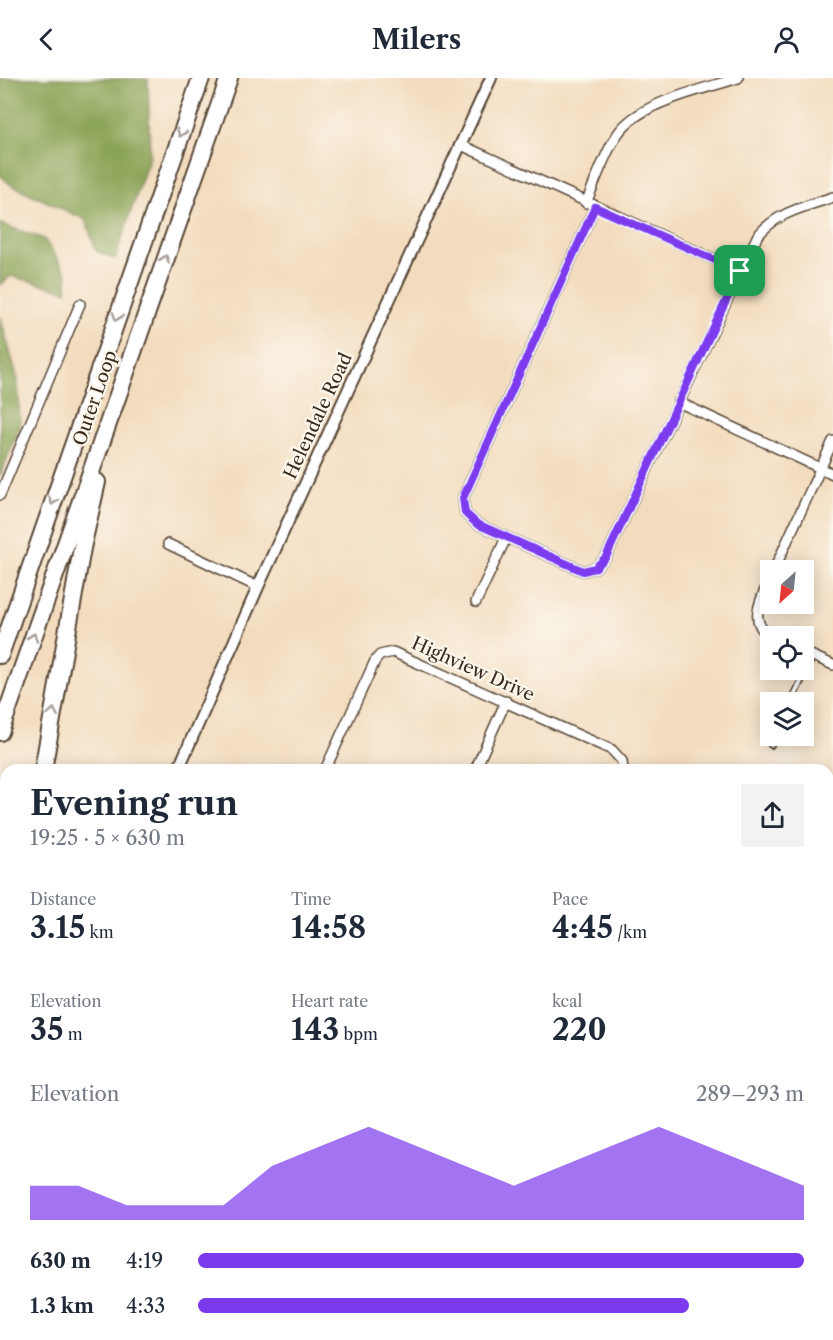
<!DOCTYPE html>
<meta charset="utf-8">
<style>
body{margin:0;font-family:"Libre Caslon Text",serif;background:#f2f2f3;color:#1f2937;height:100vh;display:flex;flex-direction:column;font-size:22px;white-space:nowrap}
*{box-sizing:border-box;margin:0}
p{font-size:20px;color:#747a83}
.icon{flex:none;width:33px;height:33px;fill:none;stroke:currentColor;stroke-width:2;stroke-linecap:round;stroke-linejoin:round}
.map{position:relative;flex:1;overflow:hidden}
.panel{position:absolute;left:0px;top:686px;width:834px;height:578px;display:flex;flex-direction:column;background:#fff;border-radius:18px 18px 0 0;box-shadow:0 3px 15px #0003}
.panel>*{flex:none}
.needle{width:39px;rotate:207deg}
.buttons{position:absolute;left:760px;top:482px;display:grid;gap:12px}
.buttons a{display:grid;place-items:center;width:54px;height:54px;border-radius:0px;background:#fff;box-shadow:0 3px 15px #0003;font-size:30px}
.pin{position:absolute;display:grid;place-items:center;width:51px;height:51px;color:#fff;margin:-26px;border-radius:12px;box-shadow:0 3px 9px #0006}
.round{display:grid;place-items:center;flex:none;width:63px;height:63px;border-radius:0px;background:#f2f2f3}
.overview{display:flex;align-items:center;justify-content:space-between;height:102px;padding:0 30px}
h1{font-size:33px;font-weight:700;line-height:45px}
.figures{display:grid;grid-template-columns:repeat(3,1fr);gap:9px;height:102px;padding:6px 30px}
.figures div{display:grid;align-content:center}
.figures b{font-size:30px;font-weight:700}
.figures small{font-size:16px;font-weight:400}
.figures p{font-size:16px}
.chart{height:168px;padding:12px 30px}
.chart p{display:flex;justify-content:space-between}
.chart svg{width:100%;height:108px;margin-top:6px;fill:#7c3aed;opacity:.7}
ul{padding:0 30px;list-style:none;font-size:20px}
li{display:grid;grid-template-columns:96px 72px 1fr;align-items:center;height:45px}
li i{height:15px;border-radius:8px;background:#7c3aed}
header{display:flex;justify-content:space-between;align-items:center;height:78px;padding:0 30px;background:#fff;font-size:27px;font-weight:700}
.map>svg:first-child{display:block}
.green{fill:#aebb5d;stroke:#74723e;stroke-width:1.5}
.forest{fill:#8aa354;stroke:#626639;stroke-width:1.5}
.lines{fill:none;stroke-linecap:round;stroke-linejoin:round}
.service-casing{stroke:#574536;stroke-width:8}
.minor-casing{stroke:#574536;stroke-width:12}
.tertiary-casing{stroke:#574536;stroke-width:14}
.secondary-casing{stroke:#574536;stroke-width:15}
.motorway-casing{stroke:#574536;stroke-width:20}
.service{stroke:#fff;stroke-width:4.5}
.minor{stroke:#fff;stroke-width:9}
.tertiary{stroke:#fff;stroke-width:10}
.secondary{stroke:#fff;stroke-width:12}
.motorway{stroke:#fff;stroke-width:16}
.oneway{stroke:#a79f9a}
.route-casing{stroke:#fff;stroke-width:12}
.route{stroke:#7c3aed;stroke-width:8}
.labels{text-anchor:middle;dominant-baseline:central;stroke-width:4.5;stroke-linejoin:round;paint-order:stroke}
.street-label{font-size:18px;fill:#3b2a1e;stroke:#fbf7ec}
</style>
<header><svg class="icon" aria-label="back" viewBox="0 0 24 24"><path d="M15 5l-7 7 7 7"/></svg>Milers<svg class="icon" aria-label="person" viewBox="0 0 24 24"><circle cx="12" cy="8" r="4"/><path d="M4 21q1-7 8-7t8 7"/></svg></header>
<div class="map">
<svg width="833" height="1262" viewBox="0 0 833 1262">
<rect width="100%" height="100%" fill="#fbf7ec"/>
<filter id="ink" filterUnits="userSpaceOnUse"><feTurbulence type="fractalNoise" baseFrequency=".0167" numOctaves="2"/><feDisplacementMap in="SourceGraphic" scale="12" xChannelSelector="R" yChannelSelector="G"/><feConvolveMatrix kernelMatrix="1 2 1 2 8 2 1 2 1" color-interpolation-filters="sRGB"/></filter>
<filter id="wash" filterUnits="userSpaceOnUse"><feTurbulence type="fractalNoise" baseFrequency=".008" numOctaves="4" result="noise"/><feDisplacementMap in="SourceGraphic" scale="24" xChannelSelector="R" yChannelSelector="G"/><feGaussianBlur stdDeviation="1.35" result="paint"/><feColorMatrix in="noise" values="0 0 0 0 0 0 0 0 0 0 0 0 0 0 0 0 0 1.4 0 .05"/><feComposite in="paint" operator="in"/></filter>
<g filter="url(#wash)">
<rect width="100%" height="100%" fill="#f3dcbe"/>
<path class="green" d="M828 957 833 959V1041L828 1040Z"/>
<path class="forest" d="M0 0 148 1 150 77 115 181 96 173 86 142 10 106 0 97Z
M0 146 44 161 67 196V213L11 198 0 207Z
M0 238 18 302 20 348 0 398Z"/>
</g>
<g filter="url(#ink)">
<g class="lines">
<g class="service-casing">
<path id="service" d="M791 624 813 578
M771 667 776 657
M0 1010 5 1021 0 1022
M828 1189 833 1178
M828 1210 833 1213
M156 1257 167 1262
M227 1257 233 1260 232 1262"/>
</g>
<g class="minor-casing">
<path id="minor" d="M461 67 740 193
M586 125C596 102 604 77 617 57 638 24 702 12 738 0
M595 129 463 420 465 435 477 446 583 493 595 490 606 479 757 159C776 134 805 129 833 119
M678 324 833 396
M0 417 80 226
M168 466 258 509
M774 492 833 363
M771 499C762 519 746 544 771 559
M476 524 506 460
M804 574 833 587
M325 692 375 583 380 577 393 574 612 672 622 683 623 692
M475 692 506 623
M0 938 6 929
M0 1221 6 1224
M79 1257 90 1262
M319 1257 321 1262
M112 1262 126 1257
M420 1262 423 1257
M557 1262 558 1257"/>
</g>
<g class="tertiary-casing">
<path id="tertiary" d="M178 692 258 509 491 0"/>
</g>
<g class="secondary-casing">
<path id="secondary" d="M0 777 6 781
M828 1252 833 1254"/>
</g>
<g class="motorway-casing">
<path id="motorway" d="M0 577 201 0
M0 654 229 0
M43 692 82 470 97 404"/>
</g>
<use href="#service" class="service"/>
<use href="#minor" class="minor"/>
<use href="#tertiary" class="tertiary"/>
<use href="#secondary" class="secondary"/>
<use href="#motorway" class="motorway"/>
</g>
<defs><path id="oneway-chevron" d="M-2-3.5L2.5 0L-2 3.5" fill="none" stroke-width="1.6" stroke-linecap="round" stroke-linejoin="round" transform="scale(1.5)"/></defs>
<g class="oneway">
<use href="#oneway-chevron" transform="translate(181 55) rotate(109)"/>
<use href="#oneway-chevron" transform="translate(165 181) rotate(-71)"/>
<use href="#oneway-chevron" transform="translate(117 239) rotate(109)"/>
<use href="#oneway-chevron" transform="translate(53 423) rotate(109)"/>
<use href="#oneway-chevron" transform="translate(33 559) rotate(-71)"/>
<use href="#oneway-chevron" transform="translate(53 634) rotate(-80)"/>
</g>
</g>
<g class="lines" filter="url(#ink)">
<g class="route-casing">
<path id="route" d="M595 129 740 193 606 479 595 490 583 493 477 446 465 435 463 420Z"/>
</g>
<use href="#route" class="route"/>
</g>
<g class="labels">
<g class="street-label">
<text transform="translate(95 320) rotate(-71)">Outer Loop</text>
<text transform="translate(318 338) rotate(-65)">Helendale Road</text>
<text transform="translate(473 591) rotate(24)">Highview Drive</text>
</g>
</g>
</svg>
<div class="buttons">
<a><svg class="needle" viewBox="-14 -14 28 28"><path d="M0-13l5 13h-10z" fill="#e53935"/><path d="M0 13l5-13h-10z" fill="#747a83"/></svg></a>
<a><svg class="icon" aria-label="locate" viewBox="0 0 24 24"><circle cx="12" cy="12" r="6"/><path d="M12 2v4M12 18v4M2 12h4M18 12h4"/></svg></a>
<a><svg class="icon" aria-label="layers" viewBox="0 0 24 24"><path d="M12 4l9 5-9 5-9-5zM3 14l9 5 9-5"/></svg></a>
</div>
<div class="pin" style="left:740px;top:193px;background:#1e9e55"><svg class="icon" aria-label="arrive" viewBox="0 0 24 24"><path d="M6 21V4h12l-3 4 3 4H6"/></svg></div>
<section class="panel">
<div class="overview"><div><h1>Evening run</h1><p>19:25 · 5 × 630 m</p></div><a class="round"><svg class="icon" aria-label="share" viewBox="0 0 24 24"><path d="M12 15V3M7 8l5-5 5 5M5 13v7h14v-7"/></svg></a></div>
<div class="figures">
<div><p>Distance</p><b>3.15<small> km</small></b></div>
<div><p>Time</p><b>14:58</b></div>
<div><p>Pace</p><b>4:45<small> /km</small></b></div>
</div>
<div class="figures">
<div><p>Elevation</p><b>35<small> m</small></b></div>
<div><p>Heart rate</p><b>143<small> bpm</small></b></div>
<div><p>kcal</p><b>220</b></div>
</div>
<div class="chart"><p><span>Elevation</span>289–293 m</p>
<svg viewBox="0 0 160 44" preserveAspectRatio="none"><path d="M0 44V30L10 30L20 38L30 38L40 38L50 22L60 14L70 6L80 14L90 22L100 30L110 22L120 14L130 6L140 14L150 22L160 30V44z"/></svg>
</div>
<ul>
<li><b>630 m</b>4:19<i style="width:100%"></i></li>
<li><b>1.3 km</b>4:33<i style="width:81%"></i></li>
</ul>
</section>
</div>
